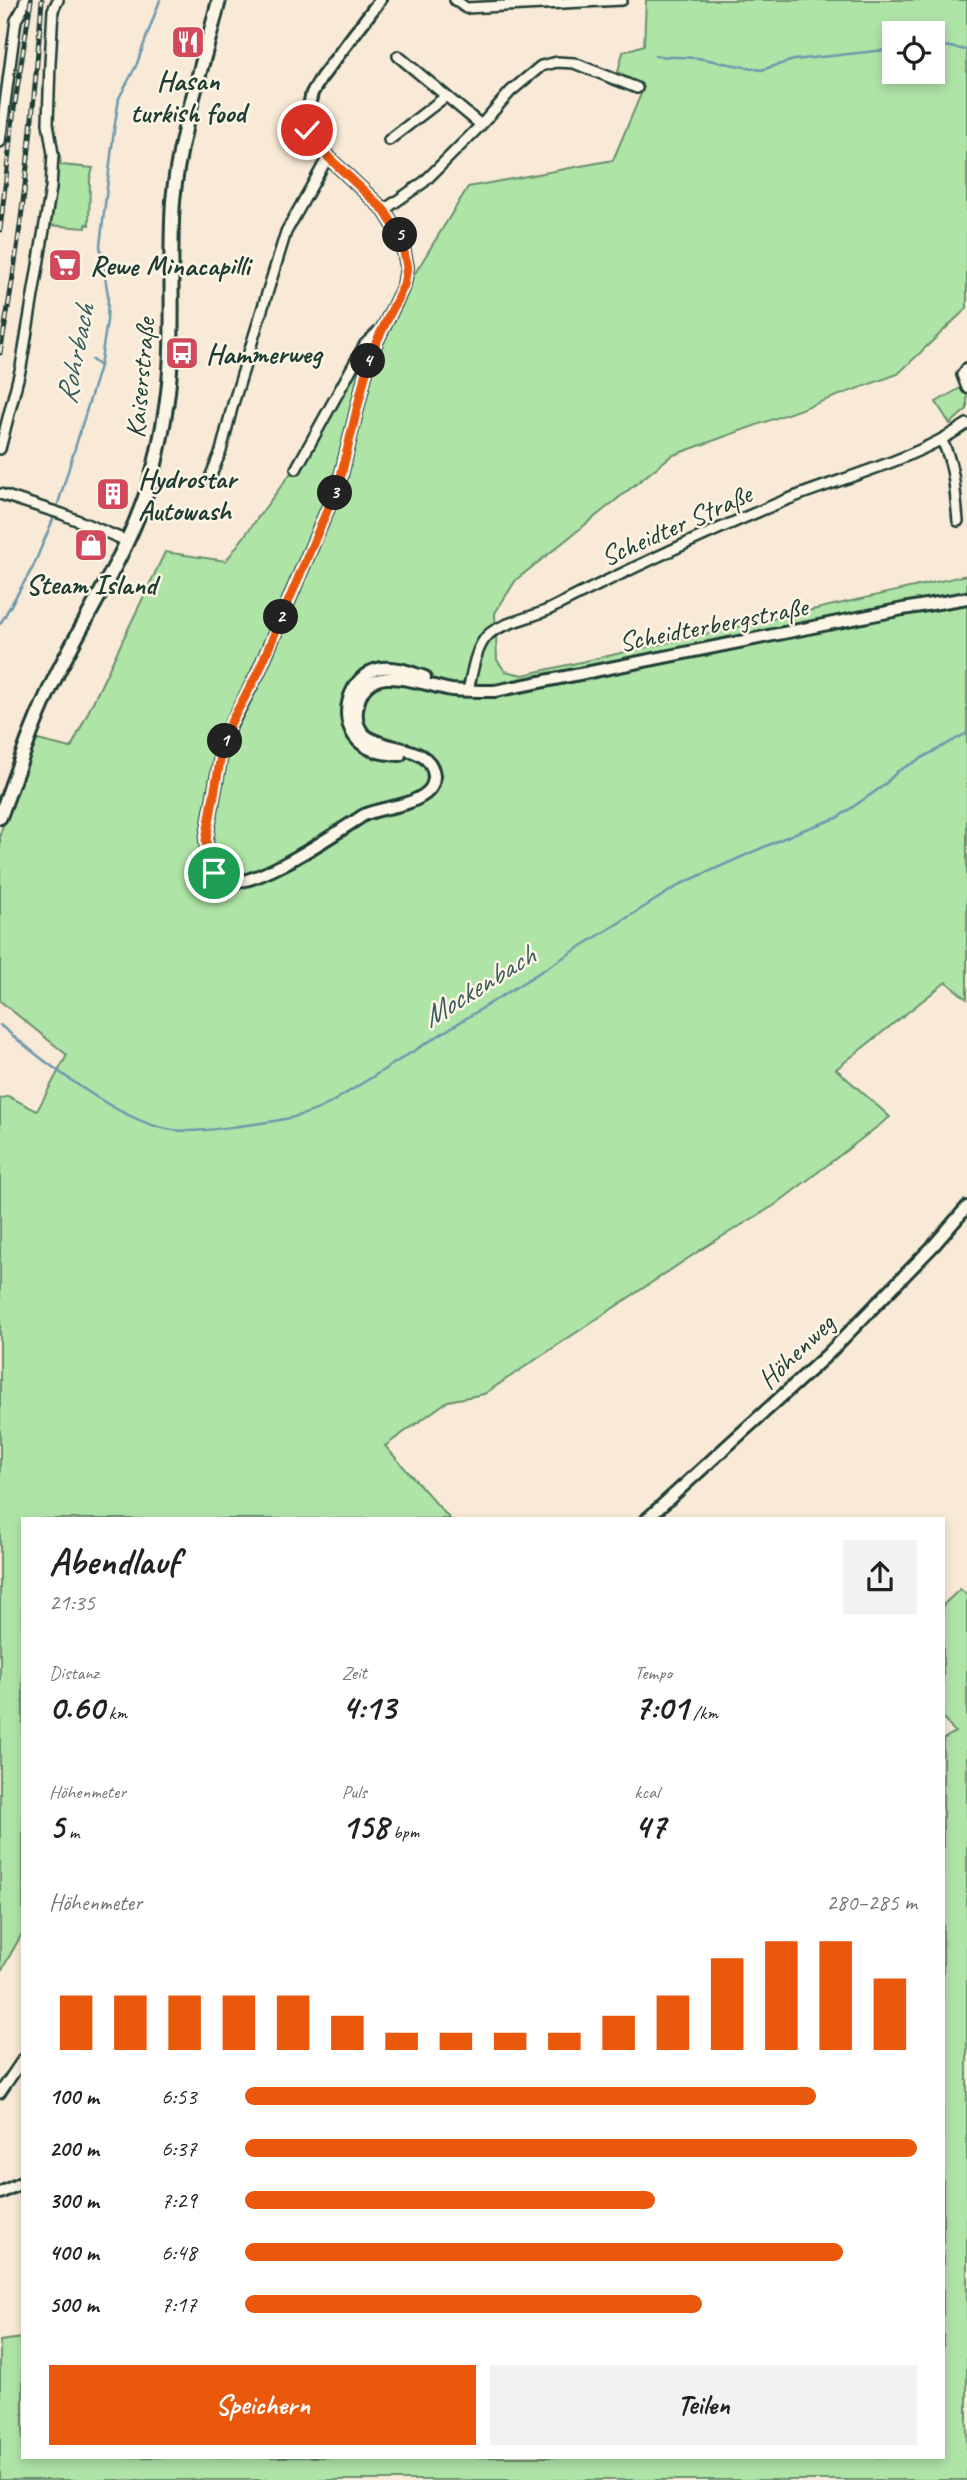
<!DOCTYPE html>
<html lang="de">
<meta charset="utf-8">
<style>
body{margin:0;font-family:Caveat,sans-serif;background:#f2f2f2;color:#222;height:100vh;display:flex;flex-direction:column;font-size:26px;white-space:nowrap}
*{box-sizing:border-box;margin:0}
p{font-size:23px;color:#767676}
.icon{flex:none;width:38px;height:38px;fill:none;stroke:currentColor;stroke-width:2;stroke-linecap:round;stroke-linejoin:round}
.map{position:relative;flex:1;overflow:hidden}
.panel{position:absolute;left:21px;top:1517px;width:924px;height:942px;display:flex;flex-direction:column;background:#fff;border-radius:0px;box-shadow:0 4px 10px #0003}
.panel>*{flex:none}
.tools{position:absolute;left:882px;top:21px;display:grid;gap:14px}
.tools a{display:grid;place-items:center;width:63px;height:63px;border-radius:0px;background:#fff;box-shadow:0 4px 10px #0003;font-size:35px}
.pin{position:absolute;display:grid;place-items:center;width:60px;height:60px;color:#fff;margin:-30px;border:4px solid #fff;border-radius:50%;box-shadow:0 2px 7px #0007}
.km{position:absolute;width:35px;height:35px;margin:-18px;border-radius:50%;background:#222;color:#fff;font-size:19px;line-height:35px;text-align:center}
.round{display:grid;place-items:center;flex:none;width:74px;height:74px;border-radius:0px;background:#f2f2f2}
.summary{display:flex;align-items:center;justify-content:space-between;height:119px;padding:0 28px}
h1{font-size:38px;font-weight:700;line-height:52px}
.stats{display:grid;grid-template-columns:repeat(3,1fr);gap:10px;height:119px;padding:7px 28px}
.stats div{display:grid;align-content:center}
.stats b{font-size:35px;font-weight:700}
.stats small{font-size:19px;font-weight:400}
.stats p{font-size:19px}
.chart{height:196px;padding:14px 28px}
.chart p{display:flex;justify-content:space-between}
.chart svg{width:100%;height:126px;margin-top:7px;stroke:#ea580c;stroke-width:6}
.cta{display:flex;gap:14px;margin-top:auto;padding:14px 28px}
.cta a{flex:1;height:80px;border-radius:0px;background:#ea580c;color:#fff;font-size:28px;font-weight:700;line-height:80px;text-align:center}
.cta a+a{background:#f2f2f2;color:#222}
ul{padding:0 28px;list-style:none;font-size:23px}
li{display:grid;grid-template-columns:112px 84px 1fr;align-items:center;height:52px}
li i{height:18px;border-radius:9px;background:#ea580c}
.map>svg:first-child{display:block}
.green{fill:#afe4a7;stroke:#67906e;stroke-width:2;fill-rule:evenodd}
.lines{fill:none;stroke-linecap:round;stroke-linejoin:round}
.stream{stroke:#6c99ae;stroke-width:2.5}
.minor-casing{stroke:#1f3d34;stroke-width:14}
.tertiary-casing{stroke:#1f3d34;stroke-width:16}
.secondary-casing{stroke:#1f3d34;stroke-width:18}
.minor{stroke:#fcf5e5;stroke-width:9}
.tertiary{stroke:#fcf5e5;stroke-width:10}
.secondary{stroke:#fcf5e5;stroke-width:12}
.rail-casing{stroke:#1f3d34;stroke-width:5}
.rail{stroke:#fcf5e5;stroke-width:2.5;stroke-dasharray:8;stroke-linecap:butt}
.route-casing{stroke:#fff;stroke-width:14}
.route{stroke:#ea580c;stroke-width:9}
.labels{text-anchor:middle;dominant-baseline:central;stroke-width:5;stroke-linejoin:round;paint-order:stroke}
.poi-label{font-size:28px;font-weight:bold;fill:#1f3d34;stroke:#fcf5e5;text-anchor:start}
.street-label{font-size:28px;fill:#1f3d34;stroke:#fcf5e5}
.water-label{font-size:30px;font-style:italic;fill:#395c5d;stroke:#fcf5e5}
</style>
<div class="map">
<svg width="967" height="2480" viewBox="0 0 967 2480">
<rect width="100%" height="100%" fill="#f9ead7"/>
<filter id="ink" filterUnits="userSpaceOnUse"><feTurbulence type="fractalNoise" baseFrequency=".0143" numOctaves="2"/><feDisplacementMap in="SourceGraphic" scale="14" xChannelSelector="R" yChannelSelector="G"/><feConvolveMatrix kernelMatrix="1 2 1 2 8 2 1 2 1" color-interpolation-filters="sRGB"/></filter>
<g filter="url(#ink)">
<path class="green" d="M646 0H967V308L898 374 671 456 516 580 495 613 497 660 505 671 523 675 967 575V999L946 982 836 1069 890 1117 775 1205 708 1245 484 1394 448 1401 385 1446 450 1519H23V1932L0 1973V1099L8 1096 37 1111 67 1055 0 1001V834L33 739 71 748 165 552 226 561 301 459 468 187 613 160 644 87 618 72 623 52 644 45ZM894 33H933V72H894Z
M57 156H60L61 165 93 168 90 179 89 225 86 224V228L46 225Z
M962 387 967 395V409L950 424 936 402Z
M960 1589 967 1595V2480H0V2341L23 2338V2457H943V1739L955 1732 943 1718V1605Z"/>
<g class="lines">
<path class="stream" d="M933 44 967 50
M655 56 698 58 761 70 794 60 894 49
M92 360 100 366
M0 624 33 567 54 517 100 366 107 321 108 295 100 246 114 130 119 98 136 66 160 0
M0 1025C39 1058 117 1120 167 1129 192 1134 222 1128 247 1125 276 1121 302 1118 329 1104L681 884 800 831 837 818 883 786 898 771 967 733"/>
<g class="minor-casing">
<path id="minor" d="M455 0 466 8 622 0
M398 56 481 125
M389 140 445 97
M0 142 16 20 23 8 25 0
M384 210 424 182 481 125 511 91 541 66 557 62 574 63 637 88
M967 368 962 375 967 388
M942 441C955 466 955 493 958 521
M0 449 21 367 51 188 53 154 48 123 50 63 53 10 58 0
M296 469 365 344 382 328
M209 480 221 451 233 404 286 232 328 157
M0 494 62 514 127 541
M468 691C472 674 475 649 487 636 497 624 534 617 550 609 627 570 706 533 786 500 847 476 912 461 967 424
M0 2093 23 2059"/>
</g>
<g class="tertiary-casing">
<path id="tertiary" d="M380 0 321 78 312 93 305 122 310 136 328 157 384 210 401 237 407 267 404 285 370 355 340 480 258 673 231 724 223 744 206 840C207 855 209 875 225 881 253 891 337 832 364 815 382 807 408 807 425 794 431 790 434 783 434 776 431 732 345 763 358 704 368 658 423 686 452 690 466 691 481 691 495 691L903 609 967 598
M400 755C387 754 374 753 363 745 334 725 347 673 382 668 397 666 412 673 425 677
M647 1519 827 1355 934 1245 967 1207
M0 2193 23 2182"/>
</g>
<g class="secondary-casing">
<path id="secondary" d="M0 817C18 768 35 717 59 670 93 603 137 538 155 464 162 434 168 402 170 370 174 314 169 257 173 201 179 133 203 66 219 0"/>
</g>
<use href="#minor" class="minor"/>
<use href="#tertiary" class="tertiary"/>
<use href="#secondary" class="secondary"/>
<g class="rail-casing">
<path id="rail" d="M0 230 14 109 31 0
M0 353C22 237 33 118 42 0"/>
</g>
<use href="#rail" class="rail"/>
</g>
</g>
<g class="lines" filter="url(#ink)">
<g class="route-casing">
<path id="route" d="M214 873 207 853 206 840 223 744 230 724 258 673 340 480 370 355 404 285 407 267 401 237 384 210 328 157 310 135 307 130"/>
</g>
<use href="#route" class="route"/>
</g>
<defs>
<g id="restaurant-square" transform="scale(1.75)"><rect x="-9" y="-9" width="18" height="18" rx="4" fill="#d1495b" stroke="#fcf5e5"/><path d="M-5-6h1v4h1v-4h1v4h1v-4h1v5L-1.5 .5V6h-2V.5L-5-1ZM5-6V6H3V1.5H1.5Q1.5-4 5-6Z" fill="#fff"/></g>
<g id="supermarket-square" transform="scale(1.75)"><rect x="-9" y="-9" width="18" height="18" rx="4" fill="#d1495b" stroke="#fcf5e5"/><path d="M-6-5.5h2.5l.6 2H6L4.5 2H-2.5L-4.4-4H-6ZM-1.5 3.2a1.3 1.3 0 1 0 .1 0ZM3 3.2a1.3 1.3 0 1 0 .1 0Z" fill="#fff"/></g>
<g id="bus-square" transform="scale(1.75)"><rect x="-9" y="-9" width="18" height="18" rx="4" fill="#d1495b" stroke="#fcf5e5"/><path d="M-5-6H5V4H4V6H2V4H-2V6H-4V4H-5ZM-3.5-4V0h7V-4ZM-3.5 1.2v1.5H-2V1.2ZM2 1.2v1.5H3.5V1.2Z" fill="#fff"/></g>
<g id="building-square" transform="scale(1.75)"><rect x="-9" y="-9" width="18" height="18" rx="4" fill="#d1495b" stroke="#fcf5e5"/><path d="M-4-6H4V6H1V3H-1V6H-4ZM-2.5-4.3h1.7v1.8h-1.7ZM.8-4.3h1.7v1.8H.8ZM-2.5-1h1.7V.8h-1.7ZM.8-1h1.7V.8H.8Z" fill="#fff"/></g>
<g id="shop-square" transform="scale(1.75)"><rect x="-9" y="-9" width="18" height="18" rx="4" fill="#d1495b" stroke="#fcf5e5"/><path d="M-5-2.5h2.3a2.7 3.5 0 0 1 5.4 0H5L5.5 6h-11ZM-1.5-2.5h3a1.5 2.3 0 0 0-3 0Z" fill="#fff"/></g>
</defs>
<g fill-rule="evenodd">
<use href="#restaurant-square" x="188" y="42"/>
<use href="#supermarket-square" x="65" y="265"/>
<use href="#bus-square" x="182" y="353"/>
<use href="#building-square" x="113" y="494"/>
<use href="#shop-square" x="91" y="545"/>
</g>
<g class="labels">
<g class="poi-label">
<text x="188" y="80" text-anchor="middle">Hasan<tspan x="188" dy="32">turkish food</tspan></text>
<text x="90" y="265">Rewe Minacapilli</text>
<text x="206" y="353">Hammerweg</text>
<text x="138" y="478">Hydrostar<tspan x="138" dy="32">Autowash</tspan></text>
<text x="91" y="584" text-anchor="middle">Steam Island</text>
</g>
<g class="street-label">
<text transform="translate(140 378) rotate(-85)">Kaiserstraße</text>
<text transform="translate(676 525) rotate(-24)">Scheidter Straße</text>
<text transform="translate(713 624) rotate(-11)">Scheidterbergstraße</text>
<text transform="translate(796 1351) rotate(-44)">Höhenweg</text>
</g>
<g class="water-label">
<text transform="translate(75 354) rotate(-79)">Rohrbach</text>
<text transform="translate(478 986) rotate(-32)">Mockenbach</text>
</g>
</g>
</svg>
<div class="tools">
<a><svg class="icon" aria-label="locate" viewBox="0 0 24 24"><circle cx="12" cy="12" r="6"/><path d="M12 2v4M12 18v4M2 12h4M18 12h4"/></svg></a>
</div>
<div class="pin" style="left:214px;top:873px;background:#1e9e55"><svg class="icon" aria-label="arrive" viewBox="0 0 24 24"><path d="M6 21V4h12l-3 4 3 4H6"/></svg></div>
<div class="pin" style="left:307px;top:130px;background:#d93025"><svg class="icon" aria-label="check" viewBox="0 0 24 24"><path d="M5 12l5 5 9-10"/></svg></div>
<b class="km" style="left:225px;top:741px">1</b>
<b class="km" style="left:281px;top:617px">2</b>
<b class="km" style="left:335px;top:493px">3</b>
<b class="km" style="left:368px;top:361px">4</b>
<b class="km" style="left:400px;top:235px">5</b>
<section class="panel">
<div class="summary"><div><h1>Abendlauf</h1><p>21:35</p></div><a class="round"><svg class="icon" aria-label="share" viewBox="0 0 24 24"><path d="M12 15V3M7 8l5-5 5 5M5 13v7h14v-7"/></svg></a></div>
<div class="stats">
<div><p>Distanz</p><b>0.60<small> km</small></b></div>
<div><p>Zeit</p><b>4:13</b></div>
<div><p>Tempo</p><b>7:01<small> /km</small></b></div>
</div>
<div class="stats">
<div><p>Höhenmeter</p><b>5<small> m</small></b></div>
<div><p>Puls</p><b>158<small> bpm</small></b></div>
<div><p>kcal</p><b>47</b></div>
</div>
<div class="chart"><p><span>Höhenmeter</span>280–285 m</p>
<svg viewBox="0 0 160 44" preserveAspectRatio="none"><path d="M5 44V25M15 44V25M25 44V25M35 44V25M45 44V25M55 44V32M65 44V38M75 44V38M85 44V38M95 44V38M105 44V32M115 44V25M125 44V12M135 44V6M145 44V6M155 44V19"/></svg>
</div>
<ul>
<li><b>100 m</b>6:53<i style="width:85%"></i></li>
<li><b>200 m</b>6:37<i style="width:100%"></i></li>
<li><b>300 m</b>7:29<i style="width:61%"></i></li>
<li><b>400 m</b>6:48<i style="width:89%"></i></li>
<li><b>500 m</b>7:17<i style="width:68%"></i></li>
</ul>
<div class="cta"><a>Speichern</a><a>Teilen</a></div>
</section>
</div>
